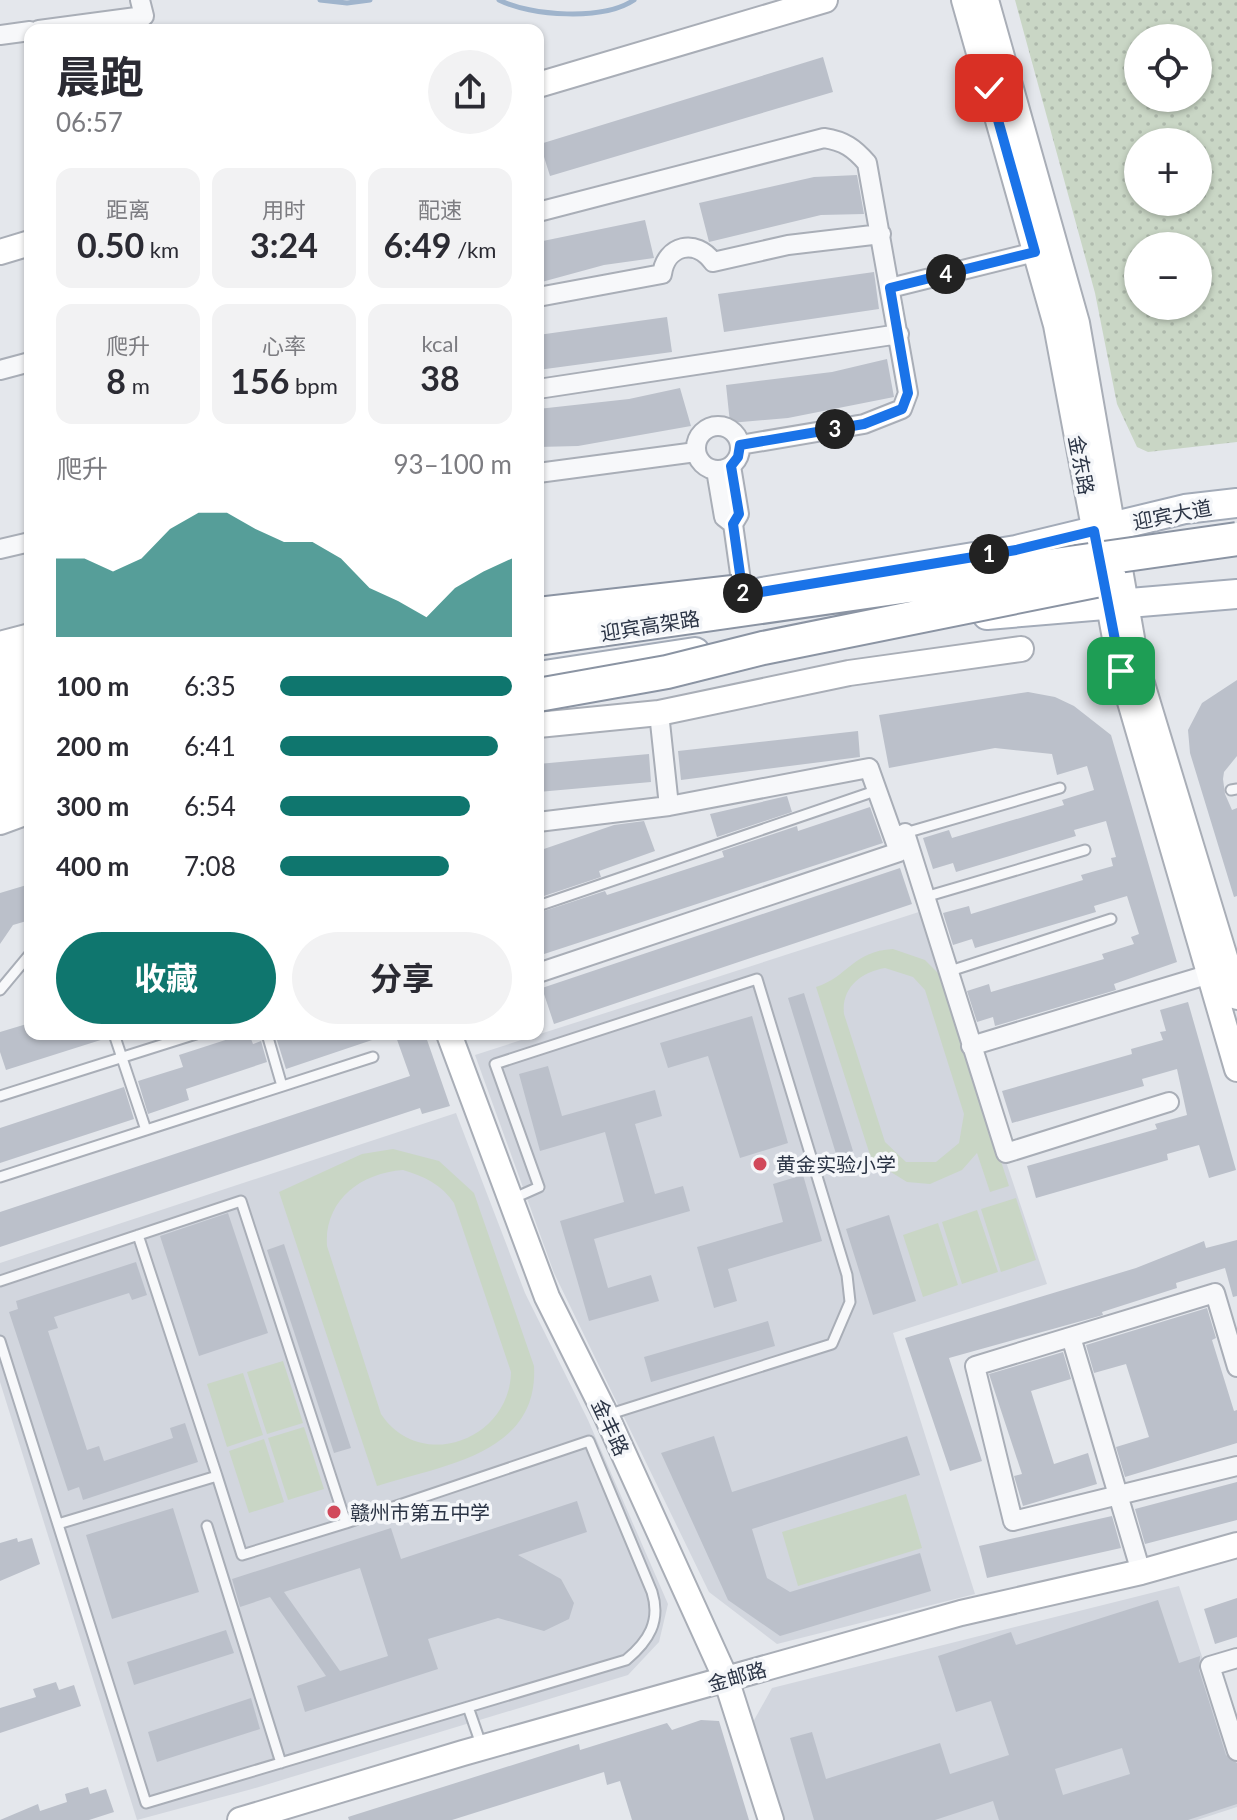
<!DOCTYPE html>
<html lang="zh">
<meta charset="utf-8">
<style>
body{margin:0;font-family:Lato,"Noto Sans SC",sans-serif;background:#f2f2f3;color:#2b2b33;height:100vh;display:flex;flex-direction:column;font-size:30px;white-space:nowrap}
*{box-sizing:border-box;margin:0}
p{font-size:26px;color:#7c7c81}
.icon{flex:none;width:44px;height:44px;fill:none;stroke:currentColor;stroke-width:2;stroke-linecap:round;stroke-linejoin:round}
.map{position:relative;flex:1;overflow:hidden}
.side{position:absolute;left:24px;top:24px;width:520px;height:1016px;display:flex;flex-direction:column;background:#fff;border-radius:16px;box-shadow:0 2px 6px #0004}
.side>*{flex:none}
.buttons{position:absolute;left:1124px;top:24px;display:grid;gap:16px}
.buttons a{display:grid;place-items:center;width:88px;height:88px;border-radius:50%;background:#fff;box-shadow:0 2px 6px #0004;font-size:40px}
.pin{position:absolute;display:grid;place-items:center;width:68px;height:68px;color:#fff;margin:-34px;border-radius:16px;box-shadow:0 4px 12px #0006}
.km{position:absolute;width:40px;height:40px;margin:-20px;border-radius:50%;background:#222;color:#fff;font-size:22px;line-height:40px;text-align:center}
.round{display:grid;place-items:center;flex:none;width:84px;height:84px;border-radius:42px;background:#f2f2f3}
.headline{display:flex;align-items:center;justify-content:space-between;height:136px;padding:0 32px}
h1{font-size:44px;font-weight:700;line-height:60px}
.stats{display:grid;grid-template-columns:repeat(3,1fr);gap:12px;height:136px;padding:8px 32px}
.stats div{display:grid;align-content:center;border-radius:16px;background:#f2f2f3;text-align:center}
.stats b{font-size:34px;font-weight:700}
.stats small{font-size:22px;font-weight:400}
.stats p{font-size:22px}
.chart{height:224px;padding:16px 32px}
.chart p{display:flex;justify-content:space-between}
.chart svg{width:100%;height:144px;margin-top:8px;fill:#0f766e;opacity:.7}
.cta{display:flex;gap:16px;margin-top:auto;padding:16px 32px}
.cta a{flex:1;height:92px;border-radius:48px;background:#0f766e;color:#fff;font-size:32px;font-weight:700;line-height:92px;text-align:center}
.cta a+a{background:#f2f2f3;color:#2b2b33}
ul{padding:0 32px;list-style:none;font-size:26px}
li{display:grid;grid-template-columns:128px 96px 1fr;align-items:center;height:60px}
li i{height:20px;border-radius:10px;background:#0f766e}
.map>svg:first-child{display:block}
.built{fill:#d2d6de}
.green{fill:#c9d6c5;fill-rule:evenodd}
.park{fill:url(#park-dots);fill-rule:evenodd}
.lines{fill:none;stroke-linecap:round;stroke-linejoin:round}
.stream{stroke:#9fb4cc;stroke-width:5}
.building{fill:#bbc0ca;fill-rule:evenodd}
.lane-casing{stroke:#a9aeb7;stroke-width:13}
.street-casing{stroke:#a9aeb7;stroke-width:22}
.secondary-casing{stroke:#a9aeb7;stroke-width:28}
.primary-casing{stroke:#a3abb8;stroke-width:32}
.highway-casing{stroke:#8b94a3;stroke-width:36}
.lane{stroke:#f7f8fa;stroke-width:9}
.street{stroke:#f7f8fa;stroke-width:18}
.secondary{stroke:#fff;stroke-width:24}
.primary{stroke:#fff;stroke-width:28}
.highway{stroke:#fff;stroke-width:32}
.highway-bridge-casing{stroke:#8b94a3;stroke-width:36;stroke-linecap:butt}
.highway-bridge{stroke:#fff;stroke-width:32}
.route-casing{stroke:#fff;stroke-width:16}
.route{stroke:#1a73e8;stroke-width:10}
.poi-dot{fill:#d1495b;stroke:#f4f6f9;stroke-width:3}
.labels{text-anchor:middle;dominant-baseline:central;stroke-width:7;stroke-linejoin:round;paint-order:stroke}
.street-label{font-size:20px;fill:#2b3445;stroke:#f4f6f9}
.poi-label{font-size:20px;fill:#2b3445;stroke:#f4f6f9;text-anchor:start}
</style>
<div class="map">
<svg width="1237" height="1820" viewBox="0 0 1237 1820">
<defs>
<pattern id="park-dots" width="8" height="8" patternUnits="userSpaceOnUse" patternTransform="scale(2)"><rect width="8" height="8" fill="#c9d6c5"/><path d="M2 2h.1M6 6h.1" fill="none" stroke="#adb8ab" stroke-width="1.8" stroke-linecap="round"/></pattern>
</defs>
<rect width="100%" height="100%" fill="#e4e7ec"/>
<path class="built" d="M922 911 1047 1284 893 1333 975 1594 777 1644 709 1592 554 1273 475 1055Z
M456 1113 525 1293 588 1420 668 1604 659 1642 628 1675 252 1789 137 1820 0 1382V1263Z
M1179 1586 1237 1764V1807L1197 1820H785L753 1722 772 1688Z"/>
<path class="green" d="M893 949 925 960 941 976 1009 1186 990 1192 977 1153 962 1170 930 1184 907 1182 878 1164 870 1155 816 987C848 977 853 951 893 949ZM885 968 913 977 925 990 964 1114 959 1143 936 1162H906L885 1142 844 1014C841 988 861 972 885 968Z
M393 1149 439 1161 474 1193 534 1366C539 1455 442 1465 377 1486L279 1192 362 1154ZM403 1170C424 1176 442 1185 454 1203L511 1372C510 1440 420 1473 381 1414L327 1246C324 1201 360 1173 403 1170Z
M1016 1198 1036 1260 1001 1272 981 1209Z
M977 1210 998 1272 962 1284 942 1222Z
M938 1223 958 1285 923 1297 903 1235Z
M283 1361 303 1423 267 1434 247 1372Z
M243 1373 263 1435 227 1447 207 1384Z
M304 1427 324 1489 288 1500 268 1438Z
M264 1439 284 1502 249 1513 229 1451Z
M906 1494 922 1548 798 1586 782 1532Z"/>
<path class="park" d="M1015 0H1237V442L1148 452 1137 447 1117 404 1095 293ZM1138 38H1198V98H1138ZM1138 142H1198V202H1138ZM1138 246H1198V306H1138Z"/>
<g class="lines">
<path class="stream" d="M320 0 347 3 370 0
M499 0C531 16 603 21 634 0"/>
</g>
<path class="building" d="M823 57 833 92 550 176 540 144Z
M857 175 864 214 821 215 709 242 699 203 814 177Z
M645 220 654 258 604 265 538 283V242Z
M874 272 879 309 724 332 718 294Z
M667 317 672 352 538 370V335Z
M887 359 894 397 788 418 730 423 726 385 832 372Z
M680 388 691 426 578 446 538 447V409L629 399Z
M1237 680V756L1224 772 1223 779 1225 794 1232 810 1237 808V896L1234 897 1190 753 1188 730 1202 703Z
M1028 692 1055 697 1074 706 1111 735 1177 962 1114 984 1116 990 995 1026 993 1017 977 1022 967 991 989 984 991 992 1104 959 1102 954 1134 944 1131 937 1139 934 1127 896 1094 906 1096 912 975 948 972 939 953 945 943 913 969 906 971 914 1083 880 1081 875 1113 866 1111 858 1116 857 1106 821 1074 830 1076 836 956 872 953 863 933 869 923 838 949 830 952 838 1064 805 1062 800 1094 790 1087 766 1057 775 1052 754 995 748 889 768 879 715Z
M858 731 860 757 681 780 678 751Z
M649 754 651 782 538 792V764Z
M787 796 792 812 717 837 710 814Z
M870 807 883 843 538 956V913L605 891 607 895 724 857 722 851 797 826 798 831Z
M644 821 655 851 599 871 601 877 538 898V851L614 825Z
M900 868 912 904 554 1024 542 988Z
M30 884V920L13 925 0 944V893Z
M804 993 853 1151 837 1157 788 998Z
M1188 1002 1236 1170 1209 1178 1199 1145 1167 1154 1168 1160 1036 1198 1027 1166 1157 1129 1155 1124 1187 1115 1177 1069 1142 1079 1144 1086 1012 1123 1002 1091 1132 1054 1131 1049 1163 1040 1160 1032 1166 1031 1160 1010Z
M752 1016 788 1143 740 1158 708 1056 668 1068 660 1043Z
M30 1023V1034H107V1038L6 1070 0 1052V1032Z
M244 1034H249L253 1044 261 1041 267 1062 186 1089 189 1100 148 1114 138 1081 183 1067 179 1055Z
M284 1034H384V1036L286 1069 276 1037Z
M395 1034H425L450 1106 422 1114 420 1108 0 1247V1212L410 1076Z
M548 1066 562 1116 655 1090 662 1116 635 1124 655 1194 683 1186 690 1211 594 1239 608 1288 651 1275 659 1301 589 1321 560 1221 624 1202 605 1132 540 1151 519 1074Z
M124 1087 134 1119 0 1163V1128Z
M803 1175 822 1241 728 1269 737 1301 714 1308 697 1247 783 1222 773 1184Z
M228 1213 268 1333 199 1356 160 1236Z
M889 1215 916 1301 873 1315 846 1229Z
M1237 1240V1296L1233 1297 1225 1268 1176 1283 1177 1288 1102 1312 1103 1315 949 1358 982 1461 950 1471 905 1338 1136 1268 1204 1241 1206 1248Z
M284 1244 351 1448 334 1453 267 1250Z
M136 1262 147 1295 132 1300 129 1293 54 1317 58 1328 48 1331 87 1450 99 1446 104 1461 173 1438 170 1428 185 1423 198 1462 83 1500 79 1487 68 1491 9 1312 18 1309 16 1301Z
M1207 1308 1216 1338 1212 1340 1234 1411 1237 1410V1443L1125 1477 1116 1447 1149 1437 1126 1364 1094 1373 1086 1345Z
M768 1321 775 1346 651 1382 644 1357Z
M1063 1352 1071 1379 1031 1391 1054 1464 1088 1453 1097 1484 1023 1506 1014 1476 1022 1474 989 1374Z
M714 1436 732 1492 907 1436 920 1475 752 1529 767 1578 790 1592 920 1553 931 1591 780 1636 728 1600 661 1453Z
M1237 1482V1520L1145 1544 1135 1509Z
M577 1501 587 1532 518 1555 561 1579 574 1603 569 1619 544 1631 498 1618 428 1639 438 1669 305 1712 297 1686 326 1676 270 1597 240 1607 232 1579 391 1528 401 1559ZM360 1568 388 1656 340 1671 284 1592Z
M173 1508 199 1592 112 1619 86 1535Z
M1112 1516 1121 1548 987 1578 979 1546Z
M17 1538 18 1542 32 1538 40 1564 0 1581V1543Z
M1237 1598V1637L1215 1644 1204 1609Z
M1158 1600 1179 1663 1200 1656 1199 1670 1226 1755 1237 1763V1804L1188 1820H999L993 1801 935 1820H814L790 1738 812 1732 826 1779 940 1743 950 1774 1009 1755 991 1701 956 1712 938 1656 1011 1632 1016 1645ZM1122 1748 1130 1774 1063 1795 1055 1769Z
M226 1630 234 1653 134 1685 127 1662Z
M56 1682 59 1690 74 1685 81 1706 0 1733V1708L36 1697 33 1689Z
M251 1698 260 1729 157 1762 148 1732Z
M701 1720 719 1721 749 1820H632L620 1781 607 1785 604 1772 452 1820H349L348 1817 579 1744 580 1750 667 1723 672 1730Z
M88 1787 90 1794 106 1789 114 1812 89 1820H0L38 1804 40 1811 67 1802 65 1794Z"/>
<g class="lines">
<g class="lane-casing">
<path id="lane" d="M1231 790 1237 789
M905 833 1060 788
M925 897 1085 850
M538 906 878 790
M947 972 1111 919
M0 990 30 954
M114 1034 146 1130
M267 1034 282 1086
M0 1096 196 1034
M0 1177 373 1057
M512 1199 539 1187 495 1064 757 979 847 1275 850 1302 832 1344 607 1415
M0 1281 241 1201 346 1523 589 1441 652 1592C661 1621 649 1641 626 1660L146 1803 0 1341
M217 1476 242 1555 346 1523
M58 1524 217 1476 138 1235
M207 1526 281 1763
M468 1707 482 1747"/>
</g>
<g class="street-casing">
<path id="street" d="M39 30 144 16 140 0
M0 35 30 31
M538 212 824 138C844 141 854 148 867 163L908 393 902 409 864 424 740 445
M890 288 1035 252
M538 297 662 274C666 245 696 238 713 262L788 245 881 234
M0 370 30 362
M538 389 899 334
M696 448a22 22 0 1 1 44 0a22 22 0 1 1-44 0Z
M731 466 739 514 733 524
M716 470 724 517 733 524 743 595
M538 473 696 452
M0 549 30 542
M659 713 669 806
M538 822 669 806 869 768 899 852 538 973
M905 833 1006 1153 1169 1102
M971 1046 1210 974
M1071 1337 1141 1572
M1237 1367 1215 1293 975 1366 1013 1521 1237 1466
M1237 1658 1210 1666 1237 1751"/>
</g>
<g class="secondary-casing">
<path id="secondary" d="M964 0 1056 325 1098 549
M986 0 1077 323 1137 667 1237 997
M538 85 825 0
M0 252 30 243
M1106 589 1121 671 1237 1069
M0 644 30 636
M538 725 659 713 849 673 1021 649
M0 822 30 811
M449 1034 547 1297 606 1415 726 1679 771 1820
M240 1820 463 1753 961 1613 1141 1572 1237 1545"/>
</g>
<g class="primary-casing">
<path id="primary" d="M762 592 1016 550 1185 509 1237 503
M987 615 1237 594
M538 676 695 652
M0 779 30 769"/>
</g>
<g class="highway-casing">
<path id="highway" d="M0 671 30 662
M0 698 30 690
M0 728 30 718
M0 753 30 742
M0 804 30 790"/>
</g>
<use href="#lane" class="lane"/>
<use href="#street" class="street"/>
<use href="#secondary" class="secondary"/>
<use href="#primary" class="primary"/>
<use href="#highway" class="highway"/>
<g class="highway-bridge-casing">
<path id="highway-bridge" d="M538 614 742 591
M538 639 1237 539
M538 695 667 672 763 648 1110 578"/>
</g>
<use href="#highway-bridge" class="highway-bridge"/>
</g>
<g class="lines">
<g class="route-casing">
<path id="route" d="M989 88 1035 252 890 288 908 393 902 409 864 424 740 445 738 457 731 466 739 514 733 524 743 595 1016 550 1094 531 1121 671"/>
</g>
<use href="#route" class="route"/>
</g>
<g class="poi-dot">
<circle cx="760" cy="1164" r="8"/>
<circle cx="334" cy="1512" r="8"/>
</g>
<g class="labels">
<g class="street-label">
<text transform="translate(1082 465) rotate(79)">金东路</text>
<text transform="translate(1172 514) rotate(-11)">迎宾大道</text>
<text transform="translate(650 625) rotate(-9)">迎宾高架路</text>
<text transform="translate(611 1427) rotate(65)">金丰路</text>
<text transform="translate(737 1676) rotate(-16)">金邮路</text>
</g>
<g class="poi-label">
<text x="776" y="1164">黄金实验小学</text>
<text x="350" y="1512">赣州市第五中学</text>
</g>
</g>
</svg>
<div class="buttons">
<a><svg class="icon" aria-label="locate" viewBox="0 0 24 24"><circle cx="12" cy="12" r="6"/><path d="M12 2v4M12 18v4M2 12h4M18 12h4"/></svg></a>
<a>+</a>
<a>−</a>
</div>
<div class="pin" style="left:1121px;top:671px;background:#1e9e55"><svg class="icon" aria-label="arrive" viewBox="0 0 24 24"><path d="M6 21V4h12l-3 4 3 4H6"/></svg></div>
<div class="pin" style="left:989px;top:88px;background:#d93025"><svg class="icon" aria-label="check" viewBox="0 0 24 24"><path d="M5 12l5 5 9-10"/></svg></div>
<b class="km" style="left:989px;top:554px">1</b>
<b class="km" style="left:743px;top:593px">2</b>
<b class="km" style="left:835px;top:429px">3</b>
<b class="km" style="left:946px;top:274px">4</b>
<section class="side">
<div class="headline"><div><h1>晨跑</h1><p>06:57</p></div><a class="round"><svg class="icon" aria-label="share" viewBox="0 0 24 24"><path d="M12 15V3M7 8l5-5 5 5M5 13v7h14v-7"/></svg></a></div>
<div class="stats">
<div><p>距离</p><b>0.50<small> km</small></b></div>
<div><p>用时</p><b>3:24</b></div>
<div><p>配速</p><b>6:49<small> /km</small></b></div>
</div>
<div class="stats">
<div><p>爬升</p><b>8<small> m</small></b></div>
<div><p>心率</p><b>156<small> bpm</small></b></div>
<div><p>kcal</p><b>38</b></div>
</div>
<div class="chart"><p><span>爬升</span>93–100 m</p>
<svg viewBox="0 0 160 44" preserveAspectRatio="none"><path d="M0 44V20L10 20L20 24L30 20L40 11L50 6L60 6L70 11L80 15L90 15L100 20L110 29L120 33L130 38L140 29L150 24L160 20V44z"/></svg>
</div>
<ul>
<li><b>100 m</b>6:35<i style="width:100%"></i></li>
<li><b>200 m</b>6:41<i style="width:94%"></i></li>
<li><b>300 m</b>6:54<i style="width:82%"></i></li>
<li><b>400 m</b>7:08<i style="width:73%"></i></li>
</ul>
<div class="cta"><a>收藏</a><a>分享</a></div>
</section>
</div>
